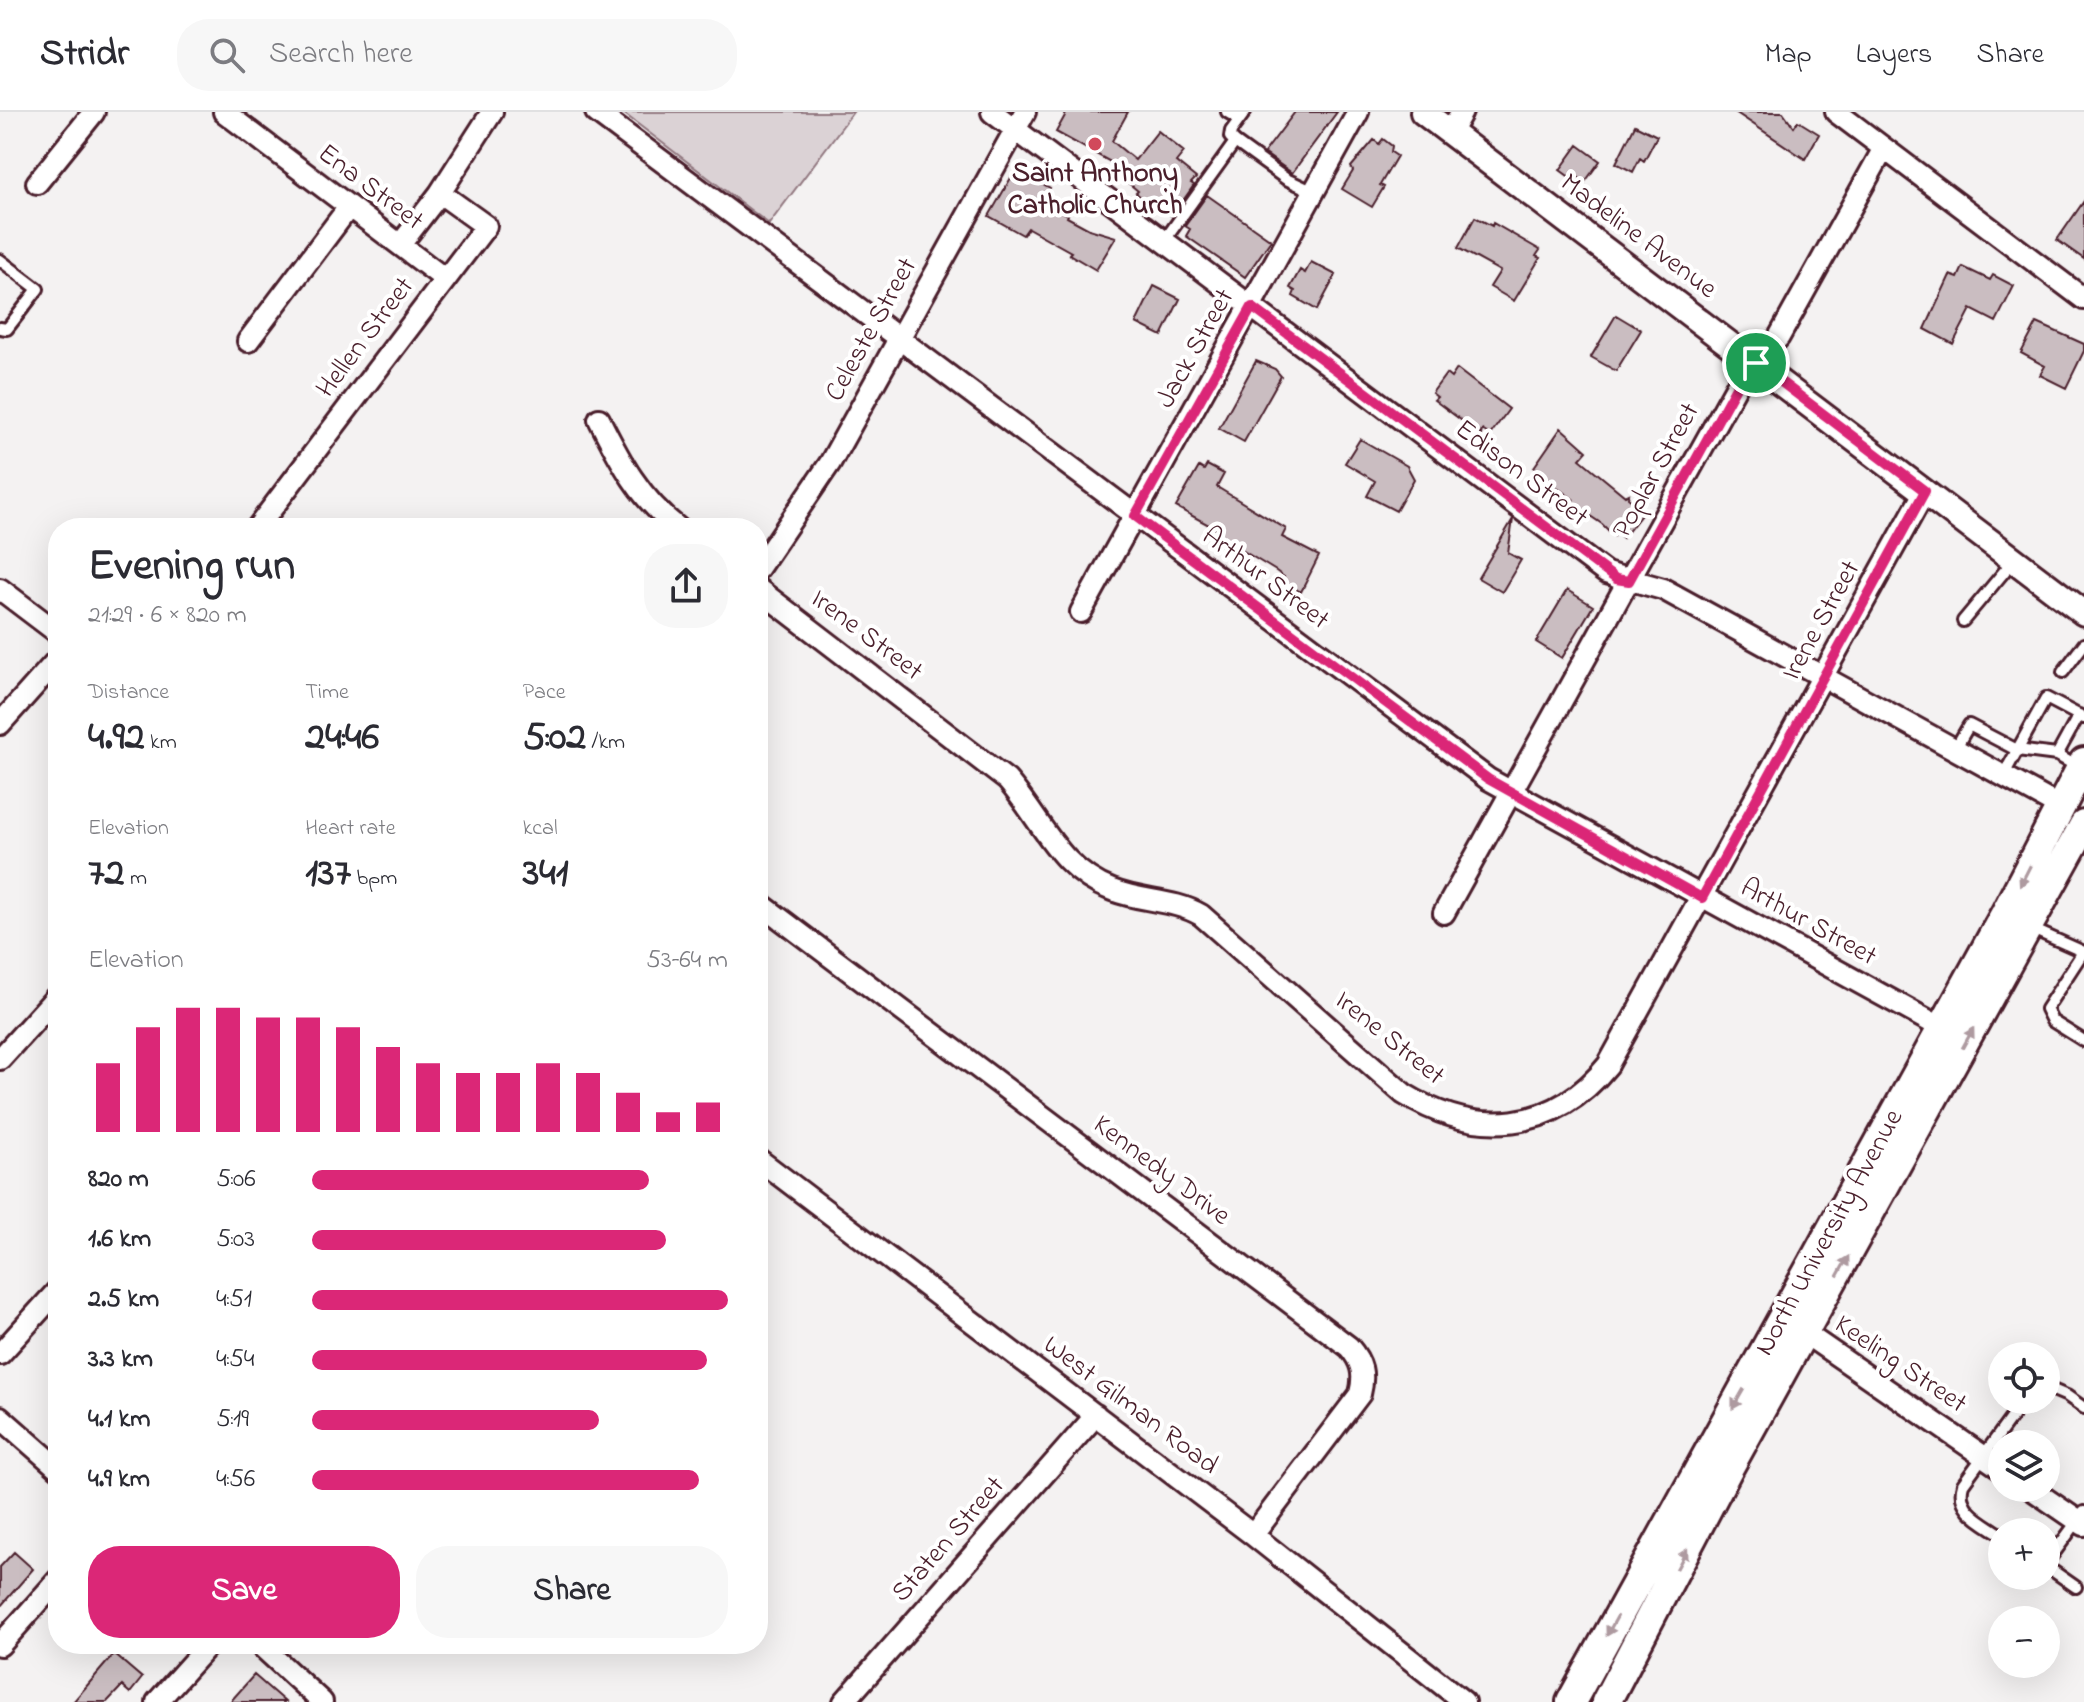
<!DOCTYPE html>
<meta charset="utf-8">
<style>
body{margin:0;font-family:"Indie Flower",sans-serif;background:#f7f7f7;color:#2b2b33;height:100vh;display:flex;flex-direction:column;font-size:30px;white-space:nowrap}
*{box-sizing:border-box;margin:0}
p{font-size:26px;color:#7c7c81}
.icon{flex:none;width:44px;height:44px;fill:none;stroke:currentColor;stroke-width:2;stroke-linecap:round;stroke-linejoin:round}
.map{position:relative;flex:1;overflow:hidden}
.side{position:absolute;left:48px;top:406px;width:720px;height:1136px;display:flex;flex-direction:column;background:#fff;border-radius:32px;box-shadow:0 8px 32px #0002}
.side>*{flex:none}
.buttons{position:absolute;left:1988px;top:1230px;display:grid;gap:16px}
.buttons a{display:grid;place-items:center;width:72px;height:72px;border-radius:50%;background:#fff;box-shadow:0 8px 32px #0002;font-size:40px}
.pin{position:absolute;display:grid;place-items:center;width:68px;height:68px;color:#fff;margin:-34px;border:4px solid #fff;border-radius:50%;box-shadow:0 2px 8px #0007}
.round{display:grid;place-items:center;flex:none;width:84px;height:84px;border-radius:32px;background:#f7f7f7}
.overview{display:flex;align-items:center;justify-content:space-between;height:136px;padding:0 40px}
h1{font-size:44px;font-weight:700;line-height:60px}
.figures{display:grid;grid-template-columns:repeat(3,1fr);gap:12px;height:136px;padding:8px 40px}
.figures div{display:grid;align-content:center}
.figures b{font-size:40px;font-weight:700}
.figures small{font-size:22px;font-weight:400}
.figures p{font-size:22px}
.chart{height:224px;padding:16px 40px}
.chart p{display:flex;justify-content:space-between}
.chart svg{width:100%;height:144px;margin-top:8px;stroke:#db2777;stroke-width:6}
.cta{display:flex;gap:16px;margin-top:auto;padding:16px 40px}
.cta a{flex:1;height:92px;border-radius:32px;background:#db2777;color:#fff;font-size:32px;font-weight:700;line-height:92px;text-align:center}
.cta a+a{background:#f7f7f7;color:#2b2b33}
ul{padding:0 40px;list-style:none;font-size:26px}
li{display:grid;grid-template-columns:128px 96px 1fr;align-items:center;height:60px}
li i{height:20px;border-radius:10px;background:#db2777}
header{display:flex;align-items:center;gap:48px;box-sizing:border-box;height:112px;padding:0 40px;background:#fff;border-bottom:2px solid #e1e1e2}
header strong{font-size:38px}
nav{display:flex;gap:44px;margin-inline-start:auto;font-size:28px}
.search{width:560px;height:72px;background:#f7f7f7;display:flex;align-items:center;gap:20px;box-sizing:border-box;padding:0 28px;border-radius:32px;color:#7c7c81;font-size:30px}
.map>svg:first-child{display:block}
.green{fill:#dbd2d5;stroke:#927880;stroke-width:2}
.building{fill:#cabdc1;stroke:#4a1f2b;stroke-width:2}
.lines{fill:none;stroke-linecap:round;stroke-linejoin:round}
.service-casing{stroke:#4a1f2b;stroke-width:16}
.minor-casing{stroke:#4a1f2b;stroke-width:26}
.tertiary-casing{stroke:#4a1f2b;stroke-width:30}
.secondary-casing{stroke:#4a1f2b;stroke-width:34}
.service{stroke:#fff;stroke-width:10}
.minor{stroke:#fff;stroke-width:20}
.tertiary{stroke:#fff;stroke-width:24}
.secondary{stroke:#fff;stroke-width:28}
.oneway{fill:#ae9aa0}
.route-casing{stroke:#fff;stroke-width:16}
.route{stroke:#db2777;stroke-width:10}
.poi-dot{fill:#d1495b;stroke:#fff;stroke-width:3}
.labels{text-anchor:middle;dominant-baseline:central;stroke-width:8;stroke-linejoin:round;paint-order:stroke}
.poi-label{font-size:28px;font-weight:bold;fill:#4a1f2b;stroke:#fff}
.street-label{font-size:28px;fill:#4a1f2b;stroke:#fff}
</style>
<header>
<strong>Stridr</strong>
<div class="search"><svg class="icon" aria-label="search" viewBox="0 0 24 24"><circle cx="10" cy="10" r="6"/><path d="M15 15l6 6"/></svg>Search here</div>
<nav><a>Map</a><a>Layers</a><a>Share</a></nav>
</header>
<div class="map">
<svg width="2084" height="1590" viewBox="0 0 2084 1590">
<rect width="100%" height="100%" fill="#f4f2f2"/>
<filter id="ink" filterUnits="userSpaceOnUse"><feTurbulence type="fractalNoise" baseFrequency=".0125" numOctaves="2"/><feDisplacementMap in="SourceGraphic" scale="16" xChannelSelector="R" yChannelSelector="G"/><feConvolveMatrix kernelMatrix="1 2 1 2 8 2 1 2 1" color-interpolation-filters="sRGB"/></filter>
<g filter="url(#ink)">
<path class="green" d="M622 0H853L769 112Z"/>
<path class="building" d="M1067 0H1128L1112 29 1135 48 1158 19 1184 40 1176 50 1196 66 1191 71 1194 73 1172 104 1153 89 1151 93 1136 81 1138 79 1114 59 1118 54 1056 20Z
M1295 0H1337L1292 61 1264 41Z
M1735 0H1783L1794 15 1798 9 1819 22 1805 47Z
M1635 13 1657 24 1644 49 1640 46 1633 60 1616 51Z
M1383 27 1392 34 1391 40 1397 44 1380 73 1384 75 1372 95 1342 77 1353 59 1351 55 1374 28 1379 32Z
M1578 33 1600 49 1585 70 1579 66 1575 69 1560 58Z
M1016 57 1050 76 1043 89 1068 103 1067 105 1089 117 1116 125 1096 158 1069 142 1071 140 1028 116 1023 123 989 104Z
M1207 83 1271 128 1245 165 1186 124 1190 117 1185 114Z
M2084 89V147L2057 128Z
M1475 105 1492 114 1493 111 1540 138 1536 144 1540 146 1514 189 1490 175 1500 159 1458 136Z
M1311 150 1336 163 1317 198 1293 184 1295 179 1290 176 1300 158 1305 161Z
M1963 155 1990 168 1993 163 2014 174 1996 210 1971 197 1953 232 1925 217 1950 163 1958 166Z
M1154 174 1180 187 1162 224 1136 211Z
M1616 203 1641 218 1616 259 1591 245Z
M2037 211 2084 232V239L2066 276 2040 263 2045 254 2021 241Z
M1256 249 1275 257 1281 264 1244 330 1219 316Z
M1457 257 1509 297 1490 323 1482 318 1481 323 1434 288 1437 285 1432 281 1446 262 1451 266Z
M1561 316 1587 339 1580 347 1625 384 1629 382 1628 386 1644 399 1623 426 1616 420 1614 424 1602 412 1568 389 1573 387 1540 364 1542 361 1534 355Z
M1360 327 1407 354 1414 367 1396 399 1367 384 1375 369 1345 351Z
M1207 353 1224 362 1217 375 1286 417 1282 425 1319 444 1301 480 1282 470 1284 465 1276 459 1217 423 1220 419 1176 395 1199 355 1204 358Z
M1513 407 1508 441 1521 448 1502 480 1478 466Z
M1567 478 1593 494 1562 546 1536 530Z
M14 1440 33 1457 0 1495V1455Z
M114 1542 142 1566 130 1581 122 1574 107 1590H73Z
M254 1563 285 1590H230Z"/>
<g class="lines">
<g class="service-casing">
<path id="service" d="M1227 0 1239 7
M1235 30 1286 67 1314 80
M1164 129 1235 30 1230 25 1231 19 1245 0
M0 148 38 177 7 217 0 216
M1963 509 2013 449
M2063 560 2084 532
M1955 637 1969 613 2017 638 2057 643 2078 655
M2057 643 2079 603
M2003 664 2046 586 2084 606
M2030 816 2084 840
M2083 840 2046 897 2052 909 2084 929
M2046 1275 2067 1284 2084 1296
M2002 1423C1983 1410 1955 1398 1963 1372L2024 1288
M2046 1452 2084 1400
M2046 1454 2076 1475"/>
</g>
<g class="minor-casing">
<path id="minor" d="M224 0 445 167
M596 0 1488 667 1942 916
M992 0 1606 461 1663 477 2060 695
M1836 0 2084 187
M1450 21 1462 0
M37 71 94 0
M440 81 492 0
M248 229 349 95
M599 307C620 349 640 387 678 416
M257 416 486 114 440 81 400 133
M758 457 830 351 1025 0
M0 477 58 521
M758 477 1007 668C1042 708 1059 758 1112 778 1142 790 1173 787 1201 803L1404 982C1476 1026 1553 1021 1608 953L1925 379
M1081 500 1358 0
M0 612 58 547
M758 790 1349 1235C1362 1250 1365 1262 1360 1282L1253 1423
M1444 801 1737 273 1779 225 1884 36
M0 947 58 883
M758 1047 1253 1423 1464 1590
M1806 1222 2002 1357
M0 1242 58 1178
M0 1305 58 1356
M2030 1376 2084 1413
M259 1532 322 1590
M0 1533 58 1468
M157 1590 209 1532
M844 1590 1096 1303"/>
</g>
<g class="tertiary-casing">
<path id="tertiary" d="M1423 0 2084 501"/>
</g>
<g class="secondary-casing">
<path id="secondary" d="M1571 1590 2005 802 2084 650
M1606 1590 1727 1359 2084 713"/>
</g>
<use href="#service" class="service"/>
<use href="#minor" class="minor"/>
<use href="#tertiary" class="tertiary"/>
<use href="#secondary" class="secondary"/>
</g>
<defs><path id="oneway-solid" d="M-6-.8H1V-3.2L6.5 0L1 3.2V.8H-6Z" transform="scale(2)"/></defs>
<g class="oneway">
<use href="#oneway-solid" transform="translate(2025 764) rotate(117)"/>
<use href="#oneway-solid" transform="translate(1968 926) rotate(-61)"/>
<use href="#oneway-solid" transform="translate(1843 1154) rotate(-61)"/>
<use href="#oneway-solid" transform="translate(1738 1287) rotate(120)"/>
<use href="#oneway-solid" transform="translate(1682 1447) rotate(-62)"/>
<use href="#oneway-solid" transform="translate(1612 1514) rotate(119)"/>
</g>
</g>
<g class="lines" filter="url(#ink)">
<g class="route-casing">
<path id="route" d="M1252 195 1616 467 1629 469 1737 273 1756 251 1925 379 1702 786 1488 667 1135 404Z"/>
</g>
<use href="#route" class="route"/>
</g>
<circle class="poi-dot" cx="1095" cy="32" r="8"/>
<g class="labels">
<g class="poi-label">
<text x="1095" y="62">Saint Anthony<tspan x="1095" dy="32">Catholic Church</tspan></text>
</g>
<g class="street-label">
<text transform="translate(370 76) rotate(37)">Ena Street</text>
<text transform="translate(1638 125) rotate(37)">Madeline Avenue</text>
<text transform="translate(872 218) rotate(-61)">Celeste Street</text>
<text transform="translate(366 226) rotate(-53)">Hellen Street</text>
<text transform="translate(1196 237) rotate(-61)">Jack Street</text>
<text transform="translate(1657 359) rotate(-61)">Poplar Street</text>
<text transform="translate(1521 362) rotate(37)">Edison Street</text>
<text transform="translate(1265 467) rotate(37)">Arthur Street</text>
<text transform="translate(1822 509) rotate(-61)">Irene Street</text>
<text transform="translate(866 524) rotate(37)">Irene Street</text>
<text transform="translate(1808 811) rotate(29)">Arthur Street</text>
<text transform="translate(1389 927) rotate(39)">Irene Street</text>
<text transform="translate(1161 1059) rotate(37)">Kennedy Drive</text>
<text transform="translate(1830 1121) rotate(-61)">North University Avenue</text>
<text transform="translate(1900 1253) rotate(34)">Keeling Street</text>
<text transform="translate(1130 1294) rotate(37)">West Gilman Road</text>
<text transform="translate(949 1428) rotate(-49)">Staten Street</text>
</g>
</g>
</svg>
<div class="buttons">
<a><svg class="icon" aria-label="locate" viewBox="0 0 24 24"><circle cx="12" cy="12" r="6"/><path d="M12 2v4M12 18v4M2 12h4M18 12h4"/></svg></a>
<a><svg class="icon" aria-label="layers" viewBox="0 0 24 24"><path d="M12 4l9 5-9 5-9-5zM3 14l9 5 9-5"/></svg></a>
<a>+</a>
<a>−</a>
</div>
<div class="pin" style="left:1756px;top:251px;background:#1e9e55"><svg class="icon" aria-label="arrive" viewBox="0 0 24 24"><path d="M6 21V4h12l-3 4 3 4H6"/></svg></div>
<section class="side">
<div class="overview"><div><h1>Evening run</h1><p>21:29 · 6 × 820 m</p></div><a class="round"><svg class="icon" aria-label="share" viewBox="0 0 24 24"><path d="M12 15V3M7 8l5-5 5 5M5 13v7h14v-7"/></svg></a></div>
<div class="figures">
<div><p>Distance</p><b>4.92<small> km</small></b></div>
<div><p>Time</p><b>24:46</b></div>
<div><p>Pace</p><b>5:02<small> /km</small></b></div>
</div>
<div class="figures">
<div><p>Elevation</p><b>72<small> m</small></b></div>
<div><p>Heart rate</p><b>137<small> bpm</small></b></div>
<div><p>kcal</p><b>341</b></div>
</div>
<div class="chart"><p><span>Elevation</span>53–64 m</p>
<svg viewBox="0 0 160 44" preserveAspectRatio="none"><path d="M5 44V23M15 44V12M25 44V6M35 44V6M45 44V9M55 44V9M65 44V12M75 44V18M85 44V23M95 44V26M105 44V26M115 44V23M125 44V26M135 44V32M145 44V38M155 44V35"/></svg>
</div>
<ul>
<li><b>820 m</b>5:06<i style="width:81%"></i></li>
<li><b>1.6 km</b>5:03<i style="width:85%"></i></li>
<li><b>2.5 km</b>4:51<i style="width:100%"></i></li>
<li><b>3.3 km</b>4:54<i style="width:95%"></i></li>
<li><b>4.1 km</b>5:19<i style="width:69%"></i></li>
<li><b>4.9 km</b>4:56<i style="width:93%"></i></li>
</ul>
<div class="cta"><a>Save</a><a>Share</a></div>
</section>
</div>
